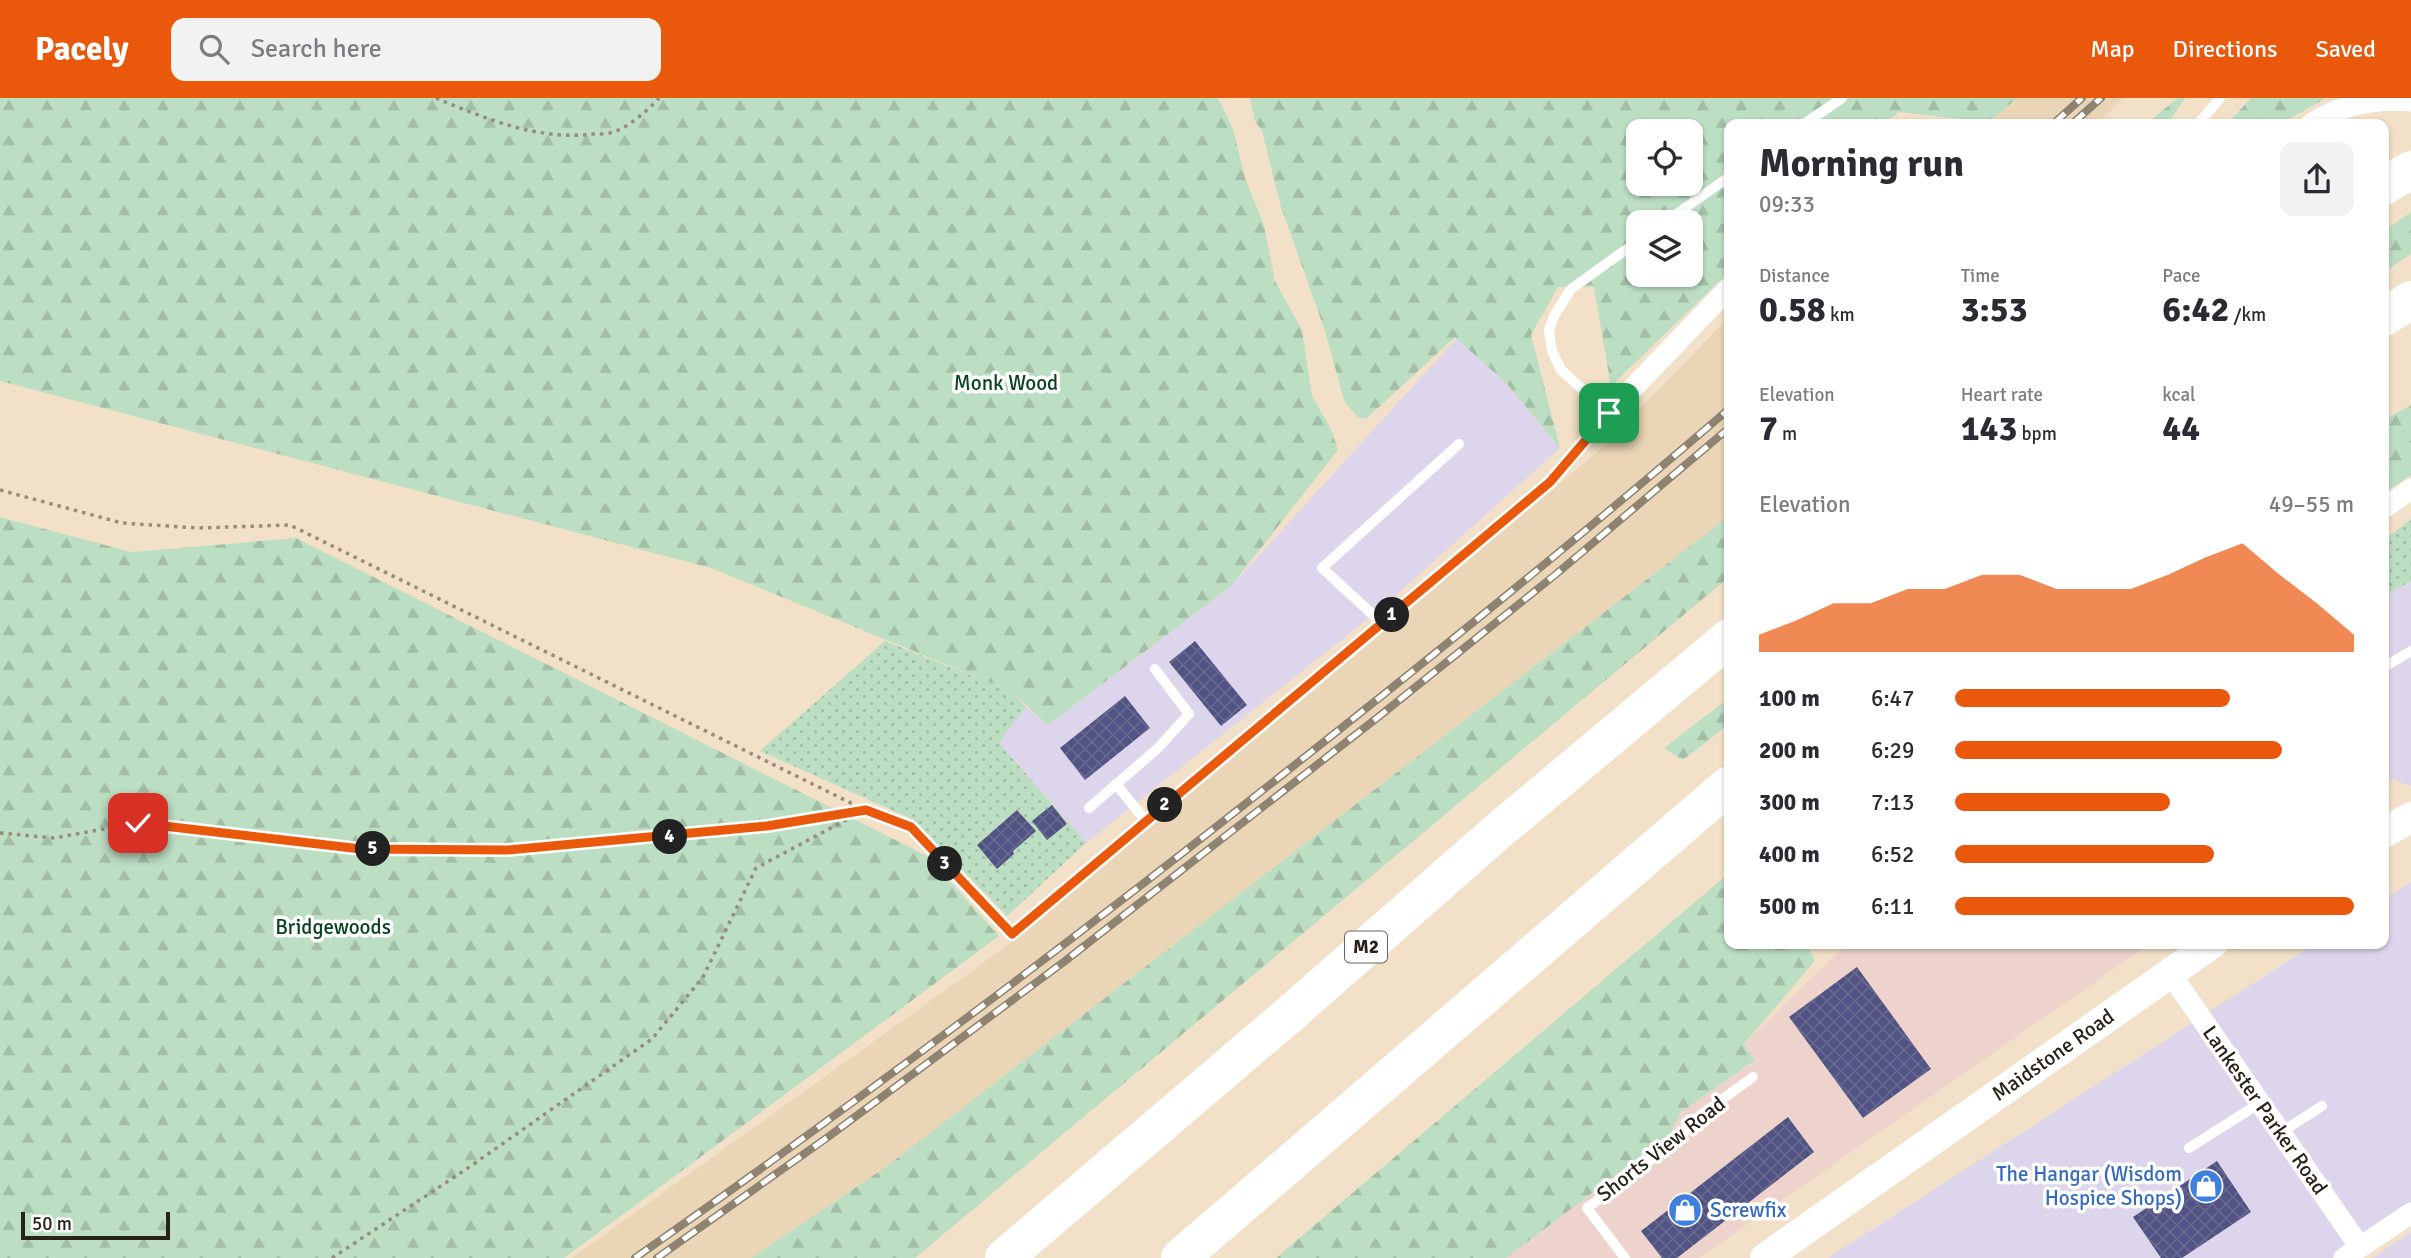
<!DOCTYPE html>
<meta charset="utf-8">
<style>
body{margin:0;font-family:Signika,sans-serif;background:#f2f2f3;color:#2b2b33;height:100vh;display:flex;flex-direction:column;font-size:26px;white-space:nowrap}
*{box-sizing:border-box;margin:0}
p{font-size:23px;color:#7c7c81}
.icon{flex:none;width:38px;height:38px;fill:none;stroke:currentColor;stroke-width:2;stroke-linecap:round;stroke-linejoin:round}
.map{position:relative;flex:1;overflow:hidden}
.sheet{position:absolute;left:1724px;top:21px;width:665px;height:830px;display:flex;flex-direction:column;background:#fff;border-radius:14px;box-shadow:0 2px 5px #0004}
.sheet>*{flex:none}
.buttons{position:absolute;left:1626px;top:21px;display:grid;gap:14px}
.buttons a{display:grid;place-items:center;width:77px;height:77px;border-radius:14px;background:#fff;box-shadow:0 2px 5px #0004;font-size:35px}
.scale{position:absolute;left:21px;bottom:18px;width:149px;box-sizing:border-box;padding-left:7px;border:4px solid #282218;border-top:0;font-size:19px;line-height:24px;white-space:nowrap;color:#282218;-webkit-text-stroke:5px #fff;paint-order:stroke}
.pin{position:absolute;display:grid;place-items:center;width:60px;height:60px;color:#fff;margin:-30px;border-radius:14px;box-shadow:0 4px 10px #0006}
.km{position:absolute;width:35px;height:35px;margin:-18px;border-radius:50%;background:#222;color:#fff;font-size:19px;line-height:35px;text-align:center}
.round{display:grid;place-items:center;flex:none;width:74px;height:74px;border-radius:14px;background:#f2f2f3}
.head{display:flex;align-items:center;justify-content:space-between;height:119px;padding:0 35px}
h1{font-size:38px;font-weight:700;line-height:52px}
.stats{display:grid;grid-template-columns:repeat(3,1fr);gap:10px;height:119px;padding:7px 35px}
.stats div{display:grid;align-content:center}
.stats b{font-size:35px;font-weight:700}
.stats small{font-size:19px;font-weight:400}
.stats p{font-size:19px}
.chart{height:196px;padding:14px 35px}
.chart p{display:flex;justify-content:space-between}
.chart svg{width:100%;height:126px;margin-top:7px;fill:#ea580c;opacity:.7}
ul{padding:0 35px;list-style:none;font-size:23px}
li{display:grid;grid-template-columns:112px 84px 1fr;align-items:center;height:52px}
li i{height:18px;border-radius:9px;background:#ea580c}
header{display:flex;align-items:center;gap:42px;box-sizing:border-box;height:98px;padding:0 35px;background:#ea580c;color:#fff}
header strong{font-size:33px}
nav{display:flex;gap:38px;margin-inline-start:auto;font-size:24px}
.search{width:490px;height:63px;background:#f2f2f3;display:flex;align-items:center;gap:18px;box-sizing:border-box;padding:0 24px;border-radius:14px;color:#7c7c81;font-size:26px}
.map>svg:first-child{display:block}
.commercial{fill:#edd3cc}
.industrial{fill:#ddd5eb}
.built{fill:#ead5b6}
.green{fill:url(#green-dots);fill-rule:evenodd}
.forest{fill:url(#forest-firs);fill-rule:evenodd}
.building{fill:url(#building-cross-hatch)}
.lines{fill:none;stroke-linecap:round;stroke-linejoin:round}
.path{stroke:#988c7a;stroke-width:3.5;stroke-dasharray:3.5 5;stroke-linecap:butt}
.lane{stroke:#fff;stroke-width:10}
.street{stroke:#fff;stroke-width:21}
.secondary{stroke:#fff;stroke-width:30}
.highway{stroke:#fff;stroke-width:38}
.rail-casing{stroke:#8e8371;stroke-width:8}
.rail{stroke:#fff;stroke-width:5;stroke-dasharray:16;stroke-linecap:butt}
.route-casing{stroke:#fff;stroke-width:14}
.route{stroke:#ea580c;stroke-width:9}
.labels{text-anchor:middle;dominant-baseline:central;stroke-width:7;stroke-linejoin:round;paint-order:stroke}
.shield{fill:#fff;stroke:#68645d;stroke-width:2}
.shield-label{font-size:19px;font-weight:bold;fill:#282218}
.park-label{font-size:21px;fill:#08441f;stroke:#fff}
.street-label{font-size:21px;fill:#282218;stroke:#fff}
.shop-label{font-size:21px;fill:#366cbe;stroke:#fff;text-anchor:end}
</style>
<header>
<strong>Pacely</strong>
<div class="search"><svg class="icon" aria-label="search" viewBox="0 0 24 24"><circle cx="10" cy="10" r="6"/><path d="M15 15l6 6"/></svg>Search here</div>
<nav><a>Map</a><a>Directions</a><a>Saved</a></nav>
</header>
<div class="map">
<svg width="2411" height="1160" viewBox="0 0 2411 1160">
<defs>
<pattern id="green-dots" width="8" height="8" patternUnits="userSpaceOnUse" patternTransform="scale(1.75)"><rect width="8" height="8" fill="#bcdec2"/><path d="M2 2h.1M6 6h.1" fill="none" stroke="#a2bea6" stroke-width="1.8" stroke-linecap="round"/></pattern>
<pattern id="forest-firs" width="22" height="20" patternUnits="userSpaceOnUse" patternTransform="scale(1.75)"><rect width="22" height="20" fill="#bcdec2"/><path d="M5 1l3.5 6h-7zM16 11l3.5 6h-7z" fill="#a2bea6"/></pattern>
<pattern id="building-cross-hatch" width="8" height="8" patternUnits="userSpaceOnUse" patternTransform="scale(1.75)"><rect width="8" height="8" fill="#505383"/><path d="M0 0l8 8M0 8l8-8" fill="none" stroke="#66688e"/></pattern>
</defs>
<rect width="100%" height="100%" fill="#f2e1c8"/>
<path class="commercial" d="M1848 845H2151L1699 1160H1506L1670 1036 1680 1015 1755 963 1743 947Z"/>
<path class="industrial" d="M1457 240 1507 286 1560 350 1384 508 1086 745 999 645 1026 609 1048 627 1231 488Z
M2411 483V688L2384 678V498Z
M2411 784V1124L2356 1160H1828L2316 845H2384V802Z
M2411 1134V1160H2372Z"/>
<path class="built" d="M2017 0H2123L2097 26H1980L1989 24Z
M1729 219V418L886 1069 751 1160H572L1018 840 1601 351Z"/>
<path class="green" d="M2411 421V483L2384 498V442Z
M885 543 1011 593 1026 609 999 645 1086 745 1007 818 914 722 760 653ZM1018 712 1027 723 1013 753 1014 756 997 770 977 747 990 735 997 743 1001 726Z"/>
<path class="forest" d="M0 0H1218L1233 31 1245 80 1264 127 1275 183 1302 232 1312 298 1331 331 1338 352 1231 488 1048 627 1011 593 711 470 0 283Z
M1250 0H2017L1989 24 1899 14 1883 26H1729V174L1611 288 1594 189H1558L1531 237 1560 350 1507 286 1455 239 1366 321 1358 319 1345 305 1324 230 1281 109 1262 33 1255 23ZM1638 33H1690V86H1638ZM1638 124H1690V177H1638Z
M2178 0H2185L2168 26H2146Z
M2251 0H2326L2281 26H2227Z
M2411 114V156L2384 174V133Z
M2411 307V377L2384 395V322Z
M1729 418V479L915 1160H751L886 1069Z
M0 419 131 454 296 440 927 758 999 838 564 1160H0Z
M1729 600V626L1683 662 1664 650Z
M1729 775V845H1806L1815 863 1743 947 1755 962 1680 1015 1670 1036 1506 1160H1276Z"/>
<path class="building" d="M1195 543 1247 607 1221 628 1169 564Z
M1125 598 1150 630 1085 682 1060 650Z
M1052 707 1067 726 1047 742 1032 723Z
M1017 712 1036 733 1013 753 1014 756 997 771 977 747Z
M1857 869 1931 971 1863 1020 1789 919Z
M1788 1019 1814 1054 1677 1160H1662L1641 1133Z
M2217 1063 2251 1114 2182 1160H2161L2133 1119Z"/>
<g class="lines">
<path class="path" d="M436 0C486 21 539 43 594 36 601 36 609 36 616 33 631 27 647 13 659 0
M0 392 122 425 198 430 290 427 865 712 911 729 1002 826
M0 735 54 740 138 725 361 751 507 752 767 728 863 712
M332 1160 465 1072 652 941 703 879 756 770 861 714"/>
<path class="lane" d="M1804 26 1842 0
M2198 26 2220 0
M1665 124 1729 79
M1382 525 1322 470 1459 346
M2384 569 2411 553
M1116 686 1146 723
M1089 710 1158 650 1189 616 1155 571
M1012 836 1550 384 1609 315 1561 272 1552 253 1549 232 1554 218 1571 191 1638 143
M2280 1035 2322 1008
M2189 1050 2260 1005
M1625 1160 1587 1110 1680 1040 1690 1025 1753 979"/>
<path class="street" d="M2311 26C2342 6 2375 0 2411 3
M1609 315 1729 190
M2384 410 2411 391
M2170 875 2360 1149
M2344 1160 2411 1115"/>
<path class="secondary" d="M2384 735 2411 719
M1765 1160 2213 845"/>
<path class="highway" d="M2384 88 2411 72
M2384 219 2411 202
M1004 1160 1290 916 1497 734 1729 540
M1180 1160 1729 687"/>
<g class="rail-casing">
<path id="rail" d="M2053 26 2082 0
M2072 26 2101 0
M635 1160C855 1006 1071 844 1282 677 1433 558 1583 437 1729 311
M657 1160 828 1039 1065 863 1377 620 1555 477 1729 330"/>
</g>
<use href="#rail" class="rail"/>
</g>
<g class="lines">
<g class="route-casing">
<path id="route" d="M138 725 361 751 507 752 767 728 866 712 911 729 1012 836 1550 384 1609 315"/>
</g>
<use href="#route" class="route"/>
</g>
<defs>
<g id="shop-disc" transform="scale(1.75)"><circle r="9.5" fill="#3f7fe0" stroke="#fff"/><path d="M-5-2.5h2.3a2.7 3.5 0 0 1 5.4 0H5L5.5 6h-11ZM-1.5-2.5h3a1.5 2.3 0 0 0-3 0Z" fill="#fff"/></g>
</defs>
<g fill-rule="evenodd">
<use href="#shop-disc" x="2206" y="1088"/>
<use href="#shop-disc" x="1685" y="1112"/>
</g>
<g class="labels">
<rect class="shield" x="1345" y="833.5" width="42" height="31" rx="5"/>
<g class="shield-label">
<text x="1366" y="849">M2</text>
</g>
<g class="park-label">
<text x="1006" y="285">Monk Wood</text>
<text x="333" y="829">Bridgewoods</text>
</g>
<g class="street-label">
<text transform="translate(2053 957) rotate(-35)">Maidstone Road</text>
<text transform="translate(2265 1012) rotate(55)">Lankester Parker Road</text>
<text transform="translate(1661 1051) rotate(-38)">Shorts View Road</text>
</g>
<g class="shop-label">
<text x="2182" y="1076">The Hangar (Wisdom<tspan x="2182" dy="24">Hospice Shops)</tspan></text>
<text x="1710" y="1112" text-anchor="start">Screwfix</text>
</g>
</g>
</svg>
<div class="buttons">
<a><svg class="icon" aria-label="locate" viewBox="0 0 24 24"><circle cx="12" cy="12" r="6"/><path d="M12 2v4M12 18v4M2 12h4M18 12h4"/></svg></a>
<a><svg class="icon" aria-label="layers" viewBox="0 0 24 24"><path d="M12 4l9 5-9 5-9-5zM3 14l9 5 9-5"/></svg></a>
</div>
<div class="scale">50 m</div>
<div class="pin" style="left:1609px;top:315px;background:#1e9e55"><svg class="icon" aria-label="arrive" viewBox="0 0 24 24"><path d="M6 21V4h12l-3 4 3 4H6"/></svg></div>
<div class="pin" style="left:138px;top:725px;background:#d93025"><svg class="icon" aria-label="check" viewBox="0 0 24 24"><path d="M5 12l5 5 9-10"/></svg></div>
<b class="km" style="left:1392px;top:517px">1</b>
<b class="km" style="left:1165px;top:707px">2</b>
<b class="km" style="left:945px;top:766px">3</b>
<b class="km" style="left:670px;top:739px">4</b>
<b class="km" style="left:373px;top:751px">5</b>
<section class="sheet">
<div class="head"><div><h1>Morning run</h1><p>09:33</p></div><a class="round"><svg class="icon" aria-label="share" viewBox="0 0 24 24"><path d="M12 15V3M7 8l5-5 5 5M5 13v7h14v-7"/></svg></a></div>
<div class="stats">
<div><p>Distance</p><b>0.58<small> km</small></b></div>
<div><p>Time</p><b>3:53</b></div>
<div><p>Pace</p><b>6:42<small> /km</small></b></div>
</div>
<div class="stats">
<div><p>Elevation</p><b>7<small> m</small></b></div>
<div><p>Heart rate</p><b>143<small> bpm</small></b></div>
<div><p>kcal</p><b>44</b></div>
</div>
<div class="chart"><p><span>Elevation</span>49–55 m</p>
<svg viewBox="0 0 160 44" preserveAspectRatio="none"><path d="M0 44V38L10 33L20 27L30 27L40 22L50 22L60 17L70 17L80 22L90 22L100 22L110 17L120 11L130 6L140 17L150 27L160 38V44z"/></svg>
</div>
<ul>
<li><b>100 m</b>6:47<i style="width:69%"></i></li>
<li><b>200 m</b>6:29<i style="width:82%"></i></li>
<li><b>300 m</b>7:13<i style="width:54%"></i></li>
<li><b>400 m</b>6:52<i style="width:65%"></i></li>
<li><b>500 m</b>6:11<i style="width:100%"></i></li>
</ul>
</section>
</div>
